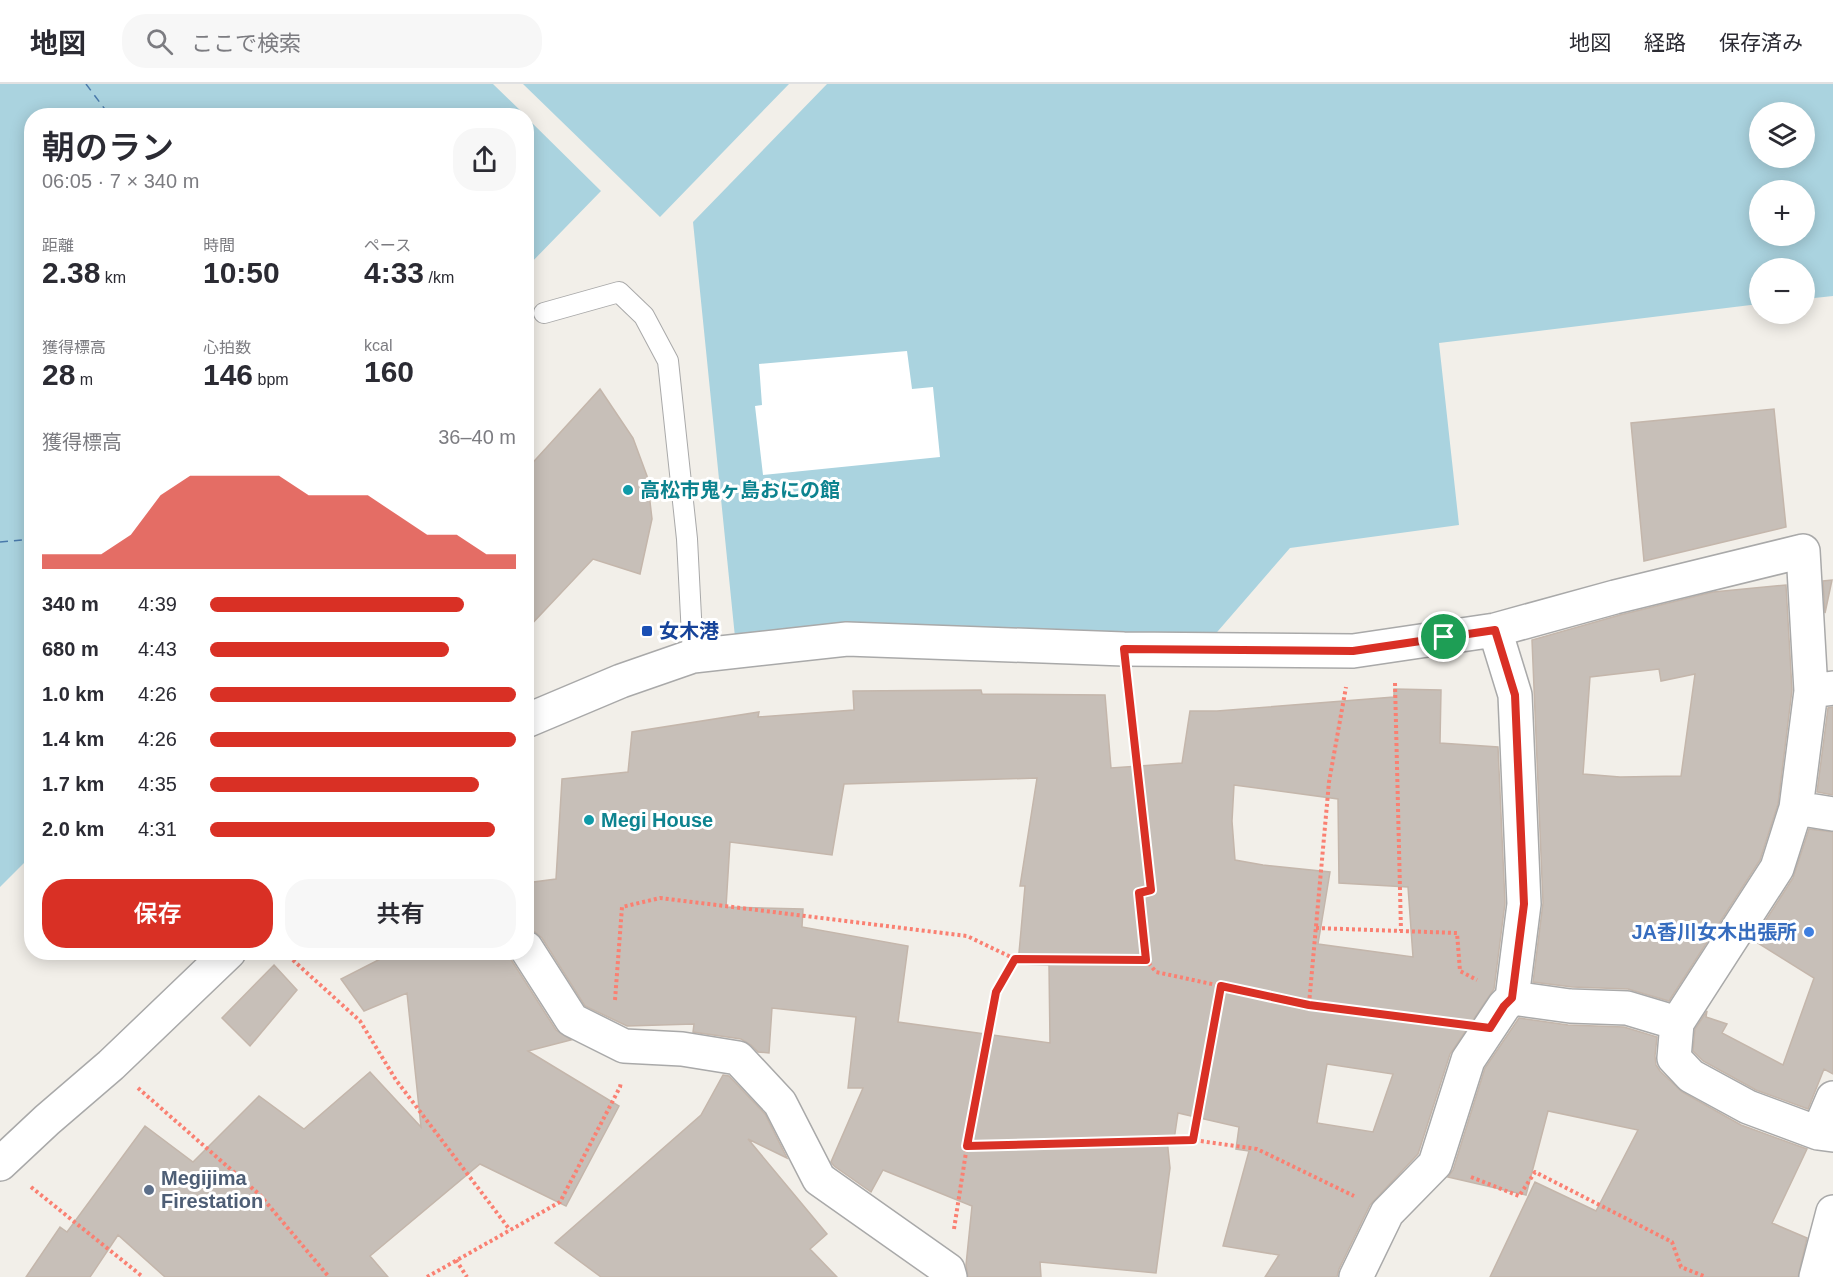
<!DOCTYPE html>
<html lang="ja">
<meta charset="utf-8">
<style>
body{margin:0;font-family:Helvetica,"Noto Sans JP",sans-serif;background:#f7f7f7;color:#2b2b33;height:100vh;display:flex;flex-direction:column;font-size:22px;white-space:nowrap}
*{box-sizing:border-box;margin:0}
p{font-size:20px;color:#7c7c81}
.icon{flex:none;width:33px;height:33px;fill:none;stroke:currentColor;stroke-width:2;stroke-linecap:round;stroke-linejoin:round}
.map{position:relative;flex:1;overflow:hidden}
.details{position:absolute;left:24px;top:24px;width:510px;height:852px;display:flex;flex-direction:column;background:#fff;border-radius:24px;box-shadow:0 3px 15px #0003}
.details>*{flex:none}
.buttons{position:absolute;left:1749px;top:18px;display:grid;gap:12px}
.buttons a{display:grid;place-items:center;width:66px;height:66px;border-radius:50%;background:#fff;box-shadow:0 3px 15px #0003;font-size:30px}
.pin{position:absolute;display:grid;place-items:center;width:51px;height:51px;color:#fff;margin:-26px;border:3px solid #fff;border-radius:50%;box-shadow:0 2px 6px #0007}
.round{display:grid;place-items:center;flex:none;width:63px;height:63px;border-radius:24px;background:#f7f7f7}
.summary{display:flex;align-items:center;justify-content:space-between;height:102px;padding:0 18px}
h1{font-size:33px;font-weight:600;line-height:45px}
.stats{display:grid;grid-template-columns:repeat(3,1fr);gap:9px;height:102px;padding:6px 18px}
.stats div{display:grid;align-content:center}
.stats b{font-size:30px;font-weight:600}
.stats small{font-size:16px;font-weight:400}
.stats p{font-size:16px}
.chart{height:168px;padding:12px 18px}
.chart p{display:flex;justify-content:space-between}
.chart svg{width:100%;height:108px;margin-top:6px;fill:#d93025;opacity:.7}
.primary-button{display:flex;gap:12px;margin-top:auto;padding:12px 18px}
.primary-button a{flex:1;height:69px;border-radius:24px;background:#d93025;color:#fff;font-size:24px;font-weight:600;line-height:69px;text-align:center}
.primary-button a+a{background:#f7f7f7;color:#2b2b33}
ul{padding:0 18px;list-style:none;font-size:20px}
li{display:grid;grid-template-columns:96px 72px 1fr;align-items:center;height:45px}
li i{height:15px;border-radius:8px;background:#d93025}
header{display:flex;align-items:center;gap:36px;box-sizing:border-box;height:84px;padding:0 30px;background:#fff;border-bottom:2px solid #e1e1e2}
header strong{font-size:28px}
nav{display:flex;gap:33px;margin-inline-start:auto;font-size:21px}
.search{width:420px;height:54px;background:#f7f7f7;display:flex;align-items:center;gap:15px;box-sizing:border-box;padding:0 21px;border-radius:24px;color:#7c7c81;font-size:22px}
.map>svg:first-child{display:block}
.water{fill:#aad3df;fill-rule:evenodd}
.pier{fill:#fff}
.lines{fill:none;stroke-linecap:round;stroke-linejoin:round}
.ferry{stroke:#4a7aab;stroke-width:1.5;stroke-dasharray:8 6;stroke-linecap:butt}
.building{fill:#c7bfb8;stroke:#c4b6ab;stroke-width:1.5;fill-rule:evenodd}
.lane-casing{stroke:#a9a9a9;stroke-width:22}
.street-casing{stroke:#a9a9a9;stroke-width:36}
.path{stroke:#fa8072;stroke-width:4;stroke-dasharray:3 3;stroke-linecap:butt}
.lane{stroke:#fff;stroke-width:20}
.street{stroke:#fff;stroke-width:33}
.route-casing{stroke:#fff;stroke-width:12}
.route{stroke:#d93025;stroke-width:8}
.culture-dot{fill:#0f9aa8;stroke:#fff;stroke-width:2}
.transit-dot{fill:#1a4fb4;stroke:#fff;stroke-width:2}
.shop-dot{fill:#3f7fe0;stroke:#fff;stroke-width:2}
.service-dot{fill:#5c6f8a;stroke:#fff;stroke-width:2}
.labels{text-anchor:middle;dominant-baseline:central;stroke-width:6;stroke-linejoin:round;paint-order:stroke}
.culture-label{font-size:20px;font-weight:bold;fill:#0d838f;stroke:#fff;text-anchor:start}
.transit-label{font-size:20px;font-weight:bold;fill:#164399;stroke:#fff;text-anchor:start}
.shop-label{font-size:20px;font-weight:bold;fill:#366cbe;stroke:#fff;text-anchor:end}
.service-label{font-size:20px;font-weight:bold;fill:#4e5e75;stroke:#fff;text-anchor:start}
</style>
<header>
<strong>地図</strong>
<div class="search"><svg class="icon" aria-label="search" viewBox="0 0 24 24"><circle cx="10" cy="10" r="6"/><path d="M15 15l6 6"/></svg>ここで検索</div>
<nav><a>地図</a><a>経路</a><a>保存済み</a></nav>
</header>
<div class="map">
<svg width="1833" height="1193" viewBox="0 0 1833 1193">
<rect width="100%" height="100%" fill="#f2efe9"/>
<path class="water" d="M0 0H493L525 31 32 32V771L0 803Z
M523 0H789L660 133Z
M827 0H1833V212L1805 215 1804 184H1760L1759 220 1439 259 1459 441 1290 464 1205 562 736 563 693 138ZM1760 28H1804V74H1760ZM1760 106H1804V152H1760Z
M526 33 601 107 527 183H526Z"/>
<path class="pier" d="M907 267 912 305 933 303 940 373 763 391 755 322 762 321 759 280Z"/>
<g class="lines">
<path class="ferry" d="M86 0 110 32
M526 238 535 234
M526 243 537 235
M0 458 32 455"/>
</g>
<path class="building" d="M600 305 633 354 647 392 652 435 640 490 593 475 526 546V386Z
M1774 325 1786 443 1644 477 1631 339Z
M1832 496 1825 529 1823 497Z
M1786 501 1792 606 1778 720 1760 776 1669 917 1628 905 1572 903 1533 898 1543 819 1532 556 1620 531 1713 508ZM1659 585 1661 597 1695 590 1681 692 1620 693 1583 690 1590 593Z
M1394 605 1441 606 1440 659 1498 663 1505 819 1494 905 1450 970 1418 1070 1370 1121 1339 1185 1337 1193H1265L1279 1171 1223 1162 1249 1067 1236 1065 1239 1043 1178 1029 1174 1056 1167 1055 1170 1084 1156 1189 1040 1178 1041 1193H968L966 1181 972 1122 883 1086 871 1108 834 1082 831 1078 863 1004H848L856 933 772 924 769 969 758 968 751 961 741 955 693 948 694 940 627 942 585 922 542 854 535 848 526 845V799L556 795 562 695 628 688 632 648 759 628 758 633 854 626 853 607 981 606 982 610 1105 611 1111 684 1182 679 1190 627H1217L1394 613ZM1037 694 1020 802H1025L1018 880 1049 881 1050 959 898 938 908 862 802 843 803 825 726 823 730 758 832 771 844 700ZM1234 701 1338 715 1339 799 1408 803 1413 873 1318 860 1330 788 1263 781 1235 776 1232 737ZM1327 980 1393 990 1373 1048 1317 1039Z
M1833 623V711L1817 708 1828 624Z
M1809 745 1833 748V990L1824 985 1808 1025 1756 1006 1703 977 1693 967 1695 945 1707 927 1706 933 1727 940 1722 949 1783 981 1814 894 1753 856 1793 794Z
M394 868H508L510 874 556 946 571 956 528 967 619 1022 566 1122 480 1080 370 1172 388 1193H165L118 1151 90 1193H26L60 1143 67 1148 145 1042 193 1078 259 1012 304 1045 370 988 421 1043 407 909 364 927 341 895Z
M274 881 297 906 250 962 222 934Z
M1519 934 1568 941 1624 943 1657 953 1655 972 1656 981 1660 987 1682 1008 1741 1041 1807 1065 1772 1139 1807 1154 1798 1193H1490L1535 1098 1596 1127 1638 1046 1548 1027 1526 1111 1448 1093 1453 1086 1485 984Z
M723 991 729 992 765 1030 787 1074 748 1055 827 1150 810 1165 837 1193H601L555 1159 701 1031Z"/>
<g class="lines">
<g class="lane-casing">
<path id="lane" d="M544 229 619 208 644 232 668 277 687 455 693 572"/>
</g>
<g class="street-casing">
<path id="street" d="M1811 607 1796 724 1777 784 1677 939 1674 974 1691 992 1748 1023 1818 1049 1833 1051
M526 637 621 597 693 572 847 555 1124 565 1353 567 1495 546 1615 513 1803 467 1811 607 1833 604
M1796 724 1833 730
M526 864 572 936 624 962 682 965 738 974 780 1019 819 1095 948 1186 950 1193
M1512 914 1570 922 1627 924 1677 939
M1818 1049 1833 1014
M0 1080 47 1036 111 981 229 868
M1356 1193 1387 1129 1435 1080 1468 976 1504 922 1512 914 1524 820 1515 611 1495 546
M1816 1193 1833 1128"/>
</g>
<path class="path" d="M1395 599 1401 847
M1128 602 1151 806 1139 809 1146 876
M1316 844 1457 849 1460 887 1477 896
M284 868 360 937 396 996 510 1146
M615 916 622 823 660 814 967 852 1015 875 1146 876 1156 888 1309 921 1447 938
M1309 920 1329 698 1346 603
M138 1004 260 1111 329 1193
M1193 1056 1221 902
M967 1062 1193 1056 1257 1065 1354 1112
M1471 1093 1519 1112 1535 1088 1672 1158 1681 1183 1706 1193
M31 1103 143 1193
M954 1145 967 1062 996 908 1015 875
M456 1176 467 1193
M427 1193 560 1118 620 1003 621 998"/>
<use href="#lane" class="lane"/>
<use href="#street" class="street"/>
</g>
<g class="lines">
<g class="route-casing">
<path id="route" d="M1495 546 1515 611 1524 820 1512 914 1504 922 1490 944 1309 921 1221 902 1193 1056 967 1062 996 908 1015 875 1146 876 1139 809 1151 806 1124 565 1353 567Z"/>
</g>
<use href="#route" class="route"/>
</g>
<g class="culture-dot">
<circle cx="628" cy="406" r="6"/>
<circle cx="589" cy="736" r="6"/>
</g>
<rect class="transit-dot" x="641" y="541" width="12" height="12" rx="3"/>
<circle class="shop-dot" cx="1809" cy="848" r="6"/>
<circle class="service-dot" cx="149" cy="1106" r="6"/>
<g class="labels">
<g class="culture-label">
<text x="640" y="406">高松市鬼ヶ島おにの館</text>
<text x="601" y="736">Megi House</text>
</g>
<g class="transit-label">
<text x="659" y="547">女木港</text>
</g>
<g class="shop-label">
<text x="1797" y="848">JA香川女木出張所</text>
</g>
<g class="service-label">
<text x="161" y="1094">Megijima<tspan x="161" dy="23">Firestation</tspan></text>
</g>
</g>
</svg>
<div class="buttons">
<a><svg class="icon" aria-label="layers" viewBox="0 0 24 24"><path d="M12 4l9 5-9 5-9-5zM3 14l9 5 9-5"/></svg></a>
<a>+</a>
<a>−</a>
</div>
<div class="pin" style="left:1444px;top:553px;background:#1e9e55"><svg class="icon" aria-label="arrive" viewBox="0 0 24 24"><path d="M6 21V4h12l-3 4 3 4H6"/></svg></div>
<section class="details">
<div class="summary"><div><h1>朝のラン</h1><p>06:05 · 7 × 340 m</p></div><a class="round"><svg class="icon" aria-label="share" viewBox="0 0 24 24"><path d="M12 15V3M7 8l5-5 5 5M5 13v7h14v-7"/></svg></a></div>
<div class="stats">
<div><p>距離</p><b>2.38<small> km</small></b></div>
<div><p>時間</p><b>10:50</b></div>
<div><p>ペース</p><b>4:33<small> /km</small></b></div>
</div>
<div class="stats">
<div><p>獲得標高</p><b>28<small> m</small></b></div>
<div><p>心拍数</p><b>146<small> bpm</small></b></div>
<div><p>kcal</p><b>160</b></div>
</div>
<div class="chart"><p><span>獲得標高</span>36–40 m</p>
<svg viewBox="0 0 160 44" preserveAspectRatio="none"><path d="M0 44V38L10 38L20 38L30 30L40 14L50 6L60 6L70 6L80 6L90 14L100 14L110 14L120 22L130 30L140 30L150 38L160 38V44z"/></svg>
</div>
<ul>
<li><b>340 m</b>4:39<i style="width:83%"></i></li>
<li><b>680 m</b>4:43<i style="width:78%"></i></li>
<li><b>1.0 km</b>4:26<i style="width:100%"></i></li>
<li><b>1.4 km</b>4:26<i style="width:100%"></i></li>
<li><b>1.7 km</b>4:35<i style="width:88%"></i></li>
<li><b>2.0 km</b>4:31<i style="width:93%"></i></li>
</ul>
<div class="primary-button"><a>保存</a><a>共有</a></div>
</section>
</div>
